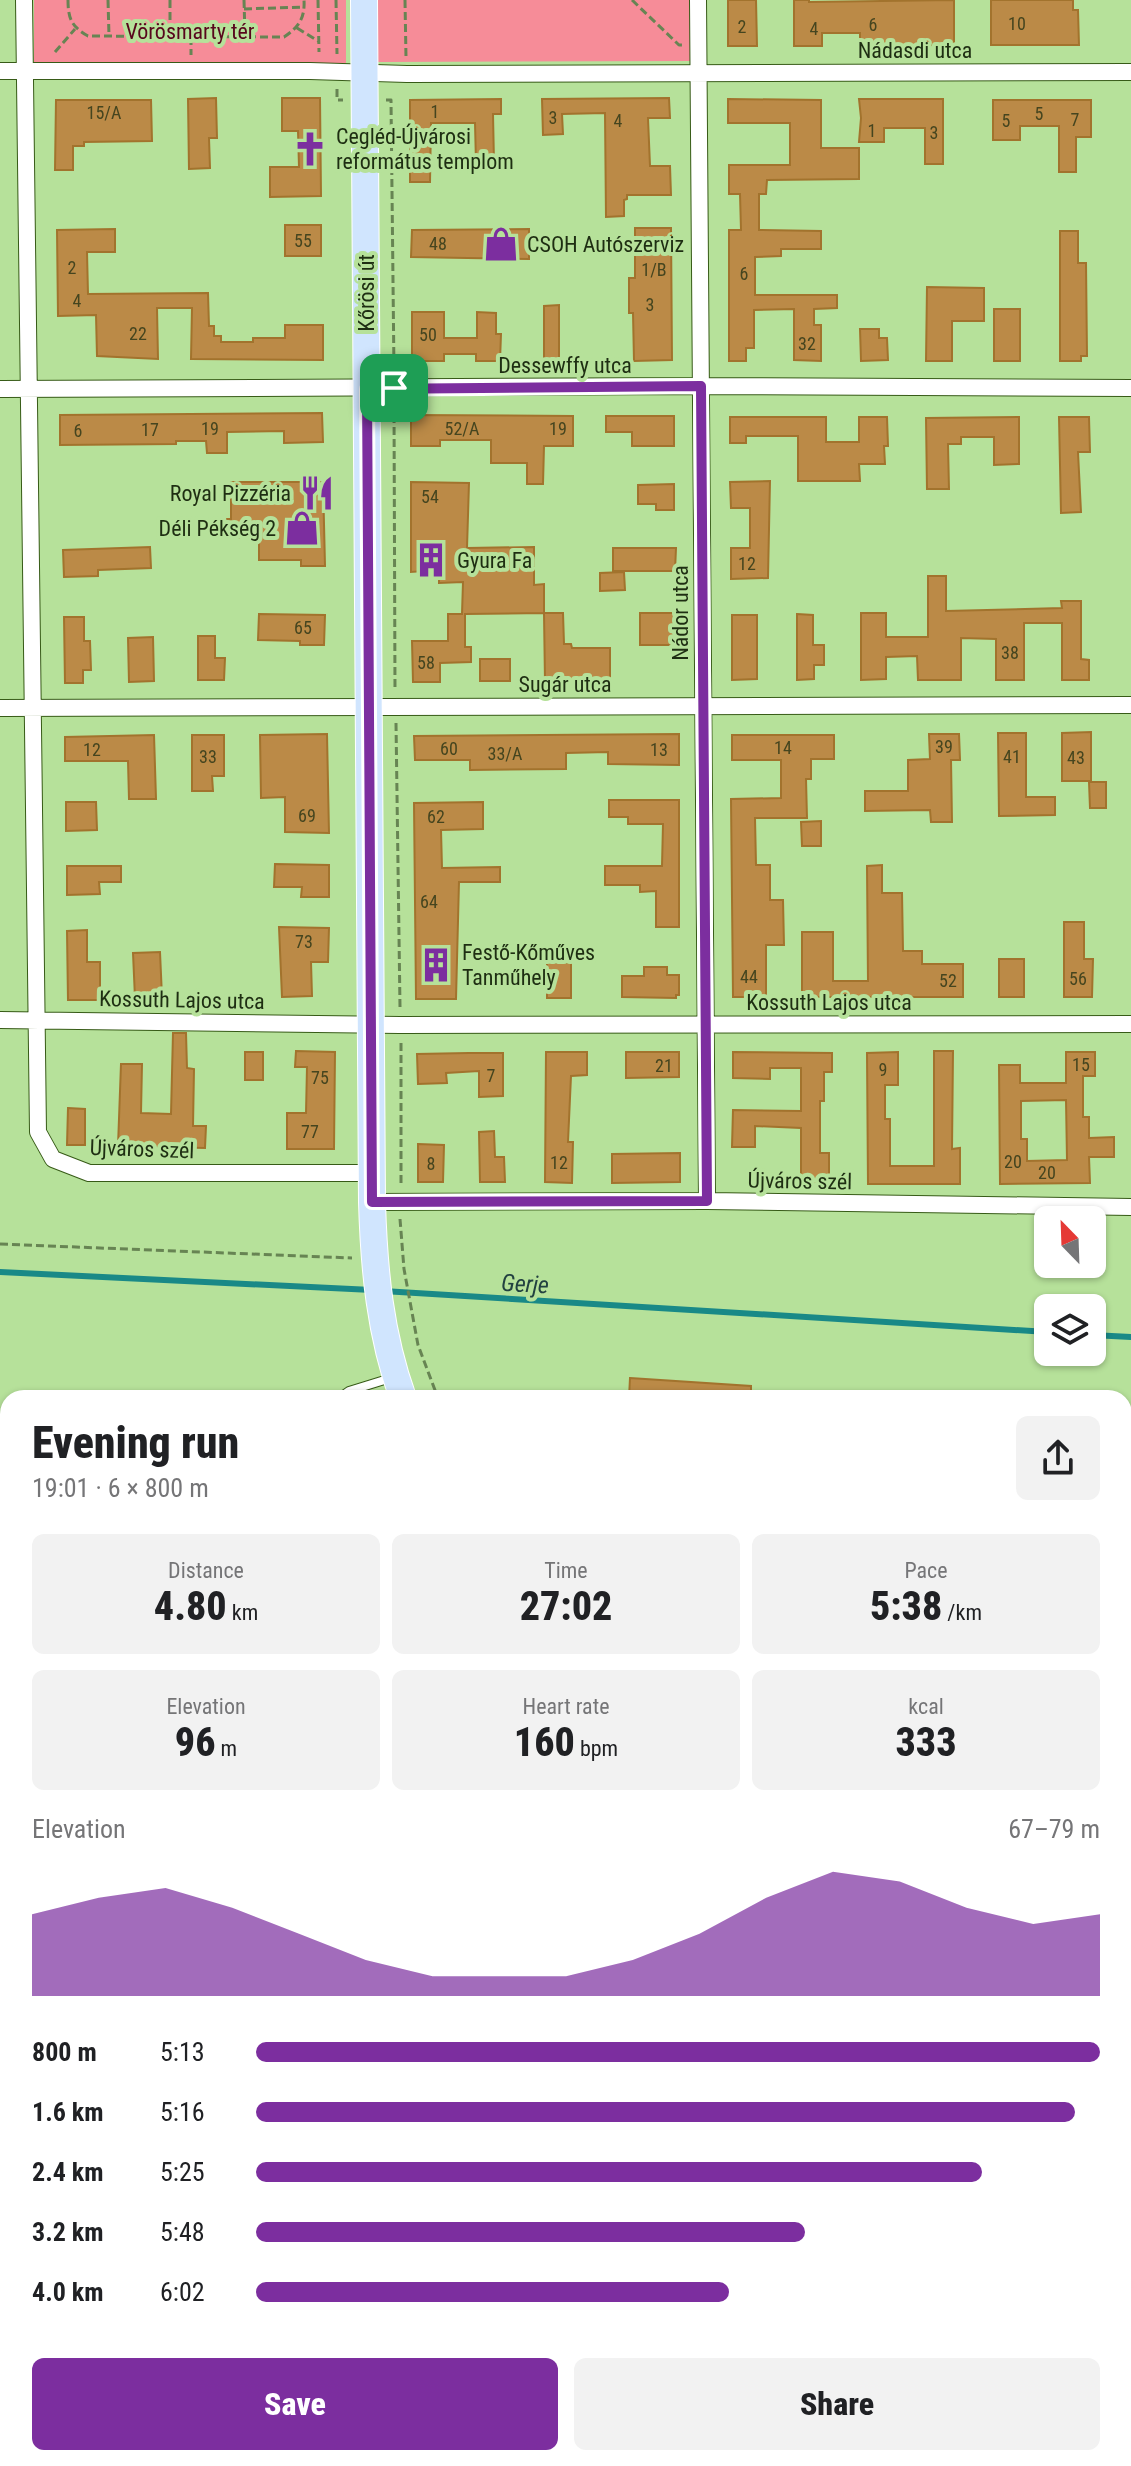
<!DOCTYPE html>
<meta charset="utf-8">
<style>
body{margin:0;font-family:"Roboto Condensed",sans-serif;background:#f2f2f2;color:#202124;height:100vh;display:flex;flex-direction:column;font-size:30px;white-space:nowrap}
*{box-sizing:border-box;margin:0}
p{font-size:26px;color:#757577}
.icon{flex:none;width:44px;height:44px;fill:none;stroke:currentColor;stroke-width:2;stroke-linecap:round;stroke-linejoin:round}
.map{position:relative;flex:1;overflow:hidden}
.drawer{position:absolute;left:0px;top:1390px;width:1132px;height:1076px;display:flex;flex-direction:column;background:#fff;border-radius:24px 24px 0 0;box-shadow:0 2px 6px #0004}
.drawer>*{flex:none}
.needle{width:52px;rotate:337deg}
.buttons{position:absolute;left:1034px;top:1206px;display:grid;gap:16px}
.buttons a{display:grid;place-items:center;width:72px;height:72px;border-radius:12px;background:#fff;box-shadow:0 2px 6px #0004;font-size:40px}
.pin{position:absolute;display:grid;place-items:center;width:68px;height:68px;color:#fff;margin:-34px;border-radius:16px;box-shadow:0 4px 12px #0006}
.round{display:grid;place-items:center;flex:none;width:84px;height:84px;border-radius:12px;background:#f2f2f2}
.overview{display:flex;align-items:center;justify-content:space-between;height:136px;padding:0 32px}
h1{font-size:44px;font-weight:800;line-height:60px}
.figures{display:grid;grid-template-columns:repeat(3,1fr);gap:12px;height:136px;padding:8px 32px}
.figures div{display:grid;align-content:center;border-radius:12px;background:#f2f2f2;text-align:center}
.figures b{font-size:40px;font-weight:800}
.figures small{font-size:22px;font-weight:400}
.figures p{font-size:22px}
.chart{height:224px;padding:16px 32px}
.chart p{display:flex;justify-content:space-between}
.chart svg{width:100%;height:144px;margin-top:8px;fill:#7c2e9f;opacity:.7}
.primary-button{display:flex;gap:16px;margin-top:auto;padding:16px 32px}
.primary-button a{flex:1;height:92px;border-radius:12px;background:#7c2e9f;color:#fff;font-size:32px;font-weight:800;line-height:92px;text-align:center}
.primary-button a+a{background:#f2f2f2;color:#202124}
ul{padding:0 32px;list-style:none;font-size:26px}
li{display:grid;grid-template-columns:128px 96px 1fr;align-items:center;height:60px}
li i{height:20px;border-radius:10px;background:#7c2e9f}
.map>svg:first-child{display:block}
.green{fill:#f68c98}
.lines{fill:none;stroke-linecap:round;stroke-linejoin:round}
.stream{stroke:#198987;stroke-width:6}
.building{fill:#bb8a47;stroke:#a2732d;stroke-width:2;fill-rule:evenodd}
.service-casing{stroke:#375b17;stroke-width:10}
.minor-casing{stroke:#375b17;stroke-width:18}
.primary-casing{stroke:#fff;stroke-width:28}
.path{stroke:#678453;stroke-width:3;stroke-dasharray:8 4;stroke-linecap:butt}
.service{stroke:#fff;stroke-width:8}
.minor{stroke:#fff;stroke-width:16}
.primary{stroke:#d0e5fe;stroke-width:26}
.route-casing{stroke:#fff;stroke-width:16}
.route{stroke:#7c2e9f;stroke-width:10}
.labels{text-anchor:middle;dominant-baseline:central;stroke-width:8;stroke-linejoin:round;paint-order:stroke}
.number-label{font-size:18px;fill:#45451f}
.park-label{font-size:22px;fill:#57061c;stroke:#b6e19a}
.street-label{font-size:22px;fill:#1e2e12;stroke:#b6e19a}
.poi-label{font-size:22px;fill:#1e2e12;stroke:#b6e19a;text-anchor:start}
.water-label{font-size:24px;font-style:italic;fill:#224140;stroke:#b6e19a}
</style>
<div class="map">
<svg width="1131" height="2466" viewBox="0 0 1131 2466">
<rect width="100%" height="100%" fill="#b6e19a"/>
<path class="green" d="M34 0H346V63L34 62Z
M376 0H694L693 61 377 62Z
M1131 1907V2466H841L838 2458H1124V1909Z"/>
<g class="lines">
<path class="stream" d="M0 1272 372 1290
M383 1291 1048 1332
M1092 1335 1131 1337"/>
</g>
<path class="building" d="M728 0H756L757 46H728Z
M794 0H809V2L954 0V45L860 46V33H822V46H794Z
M991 0H1073V10H1078L1079 45H991Z
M216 98 217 138H209L210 168 189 169 188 99Z
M282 98H320L321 196 270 197V167H299L298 131H282Z
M669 98 670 118H648L650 166H670L671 195H627V199L624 200V216L606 217 605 113 562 114 563 134 543 135 542 99Z
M501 99V114H493L494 163H476L475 123H431L430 182H410V100Z
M728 99 821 100V148H859V179L767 180 766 194H759V230L821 231V249H781V256L755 257V295H837V308L814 309V325H821V361L794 360V309L754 310V348H746V361H729V230H741L740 194H729V165H790V123H728Z
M859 99H943V164H925V128H884V142H859L861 118Z
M56 100H151L152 141 84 142V146H73V170H55Z
M993 100H1091V137H1076V172H1059V126H1020V140H993Z
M285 225H321V256H285Z
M635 228H671L672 360 634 361 633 313H629V278H635Z
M115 229V252H87L88 294 208 293 209 326H214V336H221V342H253V338H285V325H323V360L191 359 192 308H157L158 359 97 356 96 315 58 316 57 230Z
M529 229V259L411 257 412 230Z
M1060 231H1078V263H1086L1087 356H1081V361H1060Z
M927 287 984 288V321H952V361H926Z
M559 305V362H544V306Z
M994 309H1020V361H994Z
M412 312H444V338H477V312L496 313V334H501L500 361H476V354H444V361H416L412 355Z
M860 329H879V338H887L888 360 861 361Z
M322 413 323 442 284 443V431L227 432V453H207L206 441H176V444L60 445V415Z
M411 415 573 416V446H544L543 484H527V463H491V440H440V446H411Z
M606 416H674V446H632V432H606Z
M730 417H826V442H859V417H887L888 446H884L885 464H859L860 481H798V436H746V443H730Z
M1019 417V464L994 465V437H961V444H948L949 489H927L926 418Z
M1059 417H1089L1090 452H1078L1081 512 1061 513Z
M770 481 768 578 731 579V548H750V508H731L730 482Z
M231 482H323L325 566H301V560H259V537L226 538V519H231Z
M411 482 469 483 467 548 534 547V585L544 584V613L465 614V647H471V662L440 663V682H413L412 641H448V614H462L463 582 439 583V578L427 575 424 571 411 572Z
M674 484V510H656V504H638V485Z
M150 547 151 568 98 570V576L64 577 63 550Z
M613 548H676L675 571H613Z
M624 572 625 590 600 591V573Z
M928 576H946V611L1062 608 1061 601H1081V659L1089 660V680H1062V623H1024V680H996V639L961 638V680H918L917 656 886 657V679L861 680V613H886V637H928Z
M544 613H563L564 644H571L572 648H610V681H545Z
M640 613H675V645H640Z
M259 614 325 615 324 645H300V641L258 640Z
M797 614 813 615V645H824V665H814V679L797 680Z
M732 615H757V679L732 680Z
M64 617H84V641H90L91 670H83V683H65Z
M198 636H215V658H225L224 680H198Z
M153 637 154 681 129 682 128 638Z
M480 659H510V681H480Z
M1091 732V781H1062V733Z
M998 733H1026V797H1055V815L999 816Z
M327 734 329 833 285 832V797L261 798 260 735Z
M679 734V765L608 764V752L566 753V769L470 770V760H415L414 736Z
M929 734H959L960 760H951L952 822H931L930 810 865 811V791H908V760L930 759Z
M154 735 156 799H129L128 761H65V737Z
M192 735H224V776H212L213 791H192Z
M732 735H834V759H811V779H806L807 818H755L756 865H770V900H783L784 945H766V997H733L731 799 781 798V760H732Z
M1089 782H1106V808H1090Z
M609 800H679V927H656V891L640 892V885H605V866H662L663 824H628V817H609Z
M66 802H96L97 830 66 831Z
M483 802V829L441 830 442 868 500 867V882H459L456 999H416L414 803Z
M821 821V846H802L801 822Z
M275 864 329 865V897H301L302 887H274Z
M882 865V893H902L903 951H922V964H963V997H802V932H833V981H868L867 866Z
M67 866H121V882H99L100 894 67 895Z
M1064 922H1084V959H1093L1092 997H1064Z
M279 927 329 928 328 962H311L312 996 282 997Z
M87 930V962H100V1000H68L67 931Z
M160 952 162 997 135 998 133 953Z
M999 959H1024V997H999Z
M547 963H571V998H547Z
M644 967H667V975H679V995H676V998L622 997V976H644Z
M173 1033H186L187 1068 194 1069 193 1126H206L205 1148 118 1146 121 1064H142L141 1113 171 1114Z
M296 1051 335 1052 334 1149H287V1113H306L307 1067H295Z
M934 1051H953L952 1149 960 1148V1184H868L867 1053 898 1052V1085H885V1119H890V1166H934Z
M245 1052H263V1080H245Z
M546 1052H587V1075L571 1076 568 1142H573L572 1183 545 1182Z
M626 1052H679V1077L626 1078Z
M733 1052 832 1053V1072H824V1101H820V1153H829V1183L801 1184V1128L755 1126V1147H732L733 1110 801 1111V1068H770V1079L733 1078Z
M1066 1052H1095V1076H1083V1117H1089V1138L1114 1137V1157H1089L1090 1183 1000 1184 999 1065H1020V1083H1066ZM1066 1100 1067 1160 1027 1161V1139H1021V1101Z
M469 1053H503V1096L479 1097V1071L446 1073 447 1083 418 1084 417 1054Z
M68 1108 85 1109V1145H67Z
M494 1131 495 1157H504L505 1182H480L479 1132Z
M418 1144 444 1145 443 1182H418Z
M680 1153V1182L612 1183V1154Z
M630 1378 751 1386V1398H629Z"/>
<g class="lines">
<g class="service-casing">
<path id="service" d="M339 1398 349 1391 391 1378
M0 2094H8"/>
</g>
<g class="minor-casing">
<path id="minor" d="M24 0 38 1132 53 1159 89 1173H372
M698 0 707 1201
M0 71H310L407 74 1131 72
M0 389 701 386 1131 388
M0 708 1131 705
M0 1020 400 1025 1131 1024
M372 1202 707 1201 1131 1207
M1124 1888 1131 1886"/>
</g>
<g class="primary-casing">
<path id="primary" d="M364 0 372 1202C374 1270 380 1334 403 1398
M783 2458 786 2466"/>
</g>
<path class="path" d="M68 0C68 19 72 27 88 36L284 37C299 27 305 18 304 0
M108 0 109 36
M170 0V36
M244 0 245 36
M318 0 319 52
M336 0 337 54
M405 0 406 58
M632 0 679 45H683
M244 9 304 7
M297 28 318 41
M191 37V55
M55 52 75 29
M337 89V100H343
M386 100H391L394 371
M394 403 395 691
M396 723 400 1007
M401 1183V1043
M400 1219 404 1269 418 1345 438 1398
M0 1244 352 1258
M1124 2028 1131 2051
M1124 2170 1131 2168
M1124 2335H1131
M818 2458 821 2466"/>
<use href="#service" class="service"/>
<use href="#minor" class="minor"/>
<use href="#primary" class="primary"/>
</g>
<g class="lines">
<g class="route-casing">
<path id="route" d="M701 386 707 1201 372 1202 367 389Z"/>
</g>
<use href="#route" class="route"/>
</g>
<defs>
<g id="church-bare" transform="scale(2.76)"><path d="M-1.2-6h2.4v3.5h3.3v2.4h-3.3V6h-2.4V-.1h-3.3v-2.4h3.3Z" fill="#7c2e9f" stroke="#b6e19a" stroke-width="2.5" paint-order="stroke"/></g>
<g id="shop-bare" transform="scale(2.76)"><path d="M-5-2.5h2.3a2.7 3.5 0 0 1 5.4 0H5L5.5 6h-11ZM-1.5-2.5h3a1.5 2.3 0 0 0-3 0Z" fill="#7c2e9f" stroke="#b6e19a" stroke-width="2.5" paint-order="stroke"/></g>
<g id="restaurant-bare" transform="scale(2.76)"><path d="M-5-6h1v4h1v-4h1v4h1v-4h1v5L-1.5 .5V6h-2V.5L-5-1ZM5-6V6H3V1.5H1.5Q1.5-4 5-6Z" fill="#7c2e9f" stroke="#b6e19a" stroke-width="2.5" paint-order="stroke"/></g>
<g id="building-bare" transform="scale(2.76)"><path d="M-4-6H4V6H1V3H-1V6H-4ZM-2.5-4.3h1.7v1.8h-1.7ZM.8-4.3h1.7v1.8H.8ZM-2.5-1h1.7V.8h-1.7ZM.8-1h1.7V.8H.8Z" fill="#7c2e9f" stroke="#b6e19a" stroke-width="2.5" paint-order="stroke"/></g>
</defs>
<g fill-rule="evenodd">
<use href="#church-bare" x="310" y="149"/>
<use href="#shop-bare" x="501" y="244"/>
<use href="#restaurant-bare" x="317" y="493"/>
<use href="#shop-bare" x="302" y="528"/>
<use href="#building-bare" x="431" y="560"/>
<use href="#building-bare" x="436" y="965"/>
</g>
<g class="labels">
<g class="number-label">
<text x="1017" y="23">10</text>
<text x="873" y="24">6</text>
<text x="742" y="26">2</text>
<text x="814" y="28">4</text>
<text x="435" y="111">1</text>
<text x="104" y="112">15/A</text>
<text x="1039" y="113">5</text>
<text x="553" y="117">3</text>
<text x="1075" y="119">7</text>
<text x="618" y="120">4</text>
<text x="1006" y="120">5</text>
<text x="872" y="130">1</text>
<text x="934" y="132">3</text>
<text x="303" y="240">55</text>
<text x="438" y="243">48</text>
<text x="72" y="267">2</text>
<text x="654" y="269">1/B</text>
<text x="744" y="273">6</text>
<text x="77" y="300">4</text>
<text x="650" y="304">3</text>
<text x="138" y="333">22</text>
<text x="428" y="334">50</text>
<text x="807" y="343">32</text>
<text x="210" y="428">19</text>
<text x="462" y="428">52/A</text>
<text x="558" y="428">19</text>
<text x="150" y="429">17</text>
<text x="78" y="430">6</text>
<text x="430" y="496">54</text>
<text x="747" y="563">12</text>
<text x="303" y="627">65</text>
<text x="1010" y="652">38</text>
<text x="426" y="662">58</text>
<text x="944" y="746">39</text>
<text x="783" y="747">14</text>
<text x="449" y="748">60</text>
<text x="92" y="749">12</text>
<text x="659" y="749">13</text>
<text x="505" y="753">33/A</text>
<text x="208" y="756">33</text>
<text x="1012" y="756">41</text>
<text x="1076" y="757">43</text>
<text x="307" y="815">69</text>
<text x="436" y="816">62</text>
<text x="429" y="901">64</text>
<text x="304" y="941">73</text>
<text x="749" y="976">44</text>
<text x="1078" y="978">56</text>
<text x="948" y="980">52</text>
<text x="1081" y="1064">15</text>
<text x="664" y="1065">21</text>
<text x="883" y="1069">9</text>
<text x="491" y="1075">7</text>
<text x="320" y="1077">75</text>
<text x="310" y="1131">77</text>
<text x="1013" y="1161">20</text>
<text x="559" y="1162">12</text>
<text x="431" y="1163">8</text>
<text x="1047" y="1172">20</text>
</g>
<g class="park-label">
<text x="190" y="31">Vörösmarty tér</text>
</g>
<g class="street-label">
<text x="915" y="50">Nádasdi utca</text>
<text transform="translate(366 293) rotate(-90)">Kőrösi út</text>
<text x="565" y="365">Dessewffy utca</text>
<text transform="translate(680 613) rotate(-90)">Nádor utca</text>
<text x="565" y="684">Sugár utca</text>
<text transform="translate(182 1000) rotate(1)">Kossuth Lajos utca</text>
<text x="829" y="1002">Kossuth Lajos utca</text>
<text transform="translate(142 1149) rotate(2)">Újváros szél</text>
<text transform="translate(800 1181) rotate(1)">Újváros szél</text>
</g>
<g class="poi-label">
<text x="336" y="136">Cegléd-Újvárosi<tspan x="336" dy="25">református templom</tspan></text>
<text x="527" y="244">CSOH Autószerviz</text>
<text x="291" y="493" text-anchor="end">Royal Pizzéria</text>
<text x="276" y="528" text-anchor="end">Déli Pékség 2</text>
<text x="457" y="560">Gyura Fa</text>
<text x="462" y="952">Festő-Kőműves<tspan x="462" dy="25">Tanműhely</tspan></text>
</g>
<g class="water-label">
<text transform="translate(525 1284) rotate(3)">Gerje</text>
</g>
</g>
</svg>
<div class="buttons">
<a><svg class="needle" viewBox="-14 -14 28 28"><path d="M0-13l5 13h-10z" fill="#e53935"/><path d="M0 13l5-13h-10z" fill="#757577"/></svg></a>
<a><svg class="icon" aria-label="layers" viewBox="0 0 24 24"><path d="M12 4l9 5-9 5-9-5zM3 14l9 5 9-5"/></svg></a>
</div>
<div class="pin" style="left:394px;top:388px;background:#1e9e55"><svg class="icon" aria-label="arrive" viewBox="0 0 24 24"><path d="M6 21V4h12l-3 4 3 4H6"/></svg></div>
<section class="drawer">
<div class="overview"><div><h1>Evening run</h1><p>19:01 · 6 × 800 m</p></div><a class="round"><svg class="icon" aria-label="share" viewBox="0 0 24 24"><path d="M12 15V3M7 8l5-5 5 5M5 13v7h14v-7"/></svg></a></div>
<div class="figures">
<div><p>Distance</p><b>4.80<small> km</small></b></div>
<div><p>Time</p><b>27:02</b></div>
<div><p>Pace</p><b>5:38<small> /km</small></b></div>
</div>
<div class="figures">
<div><p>Elevation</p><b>96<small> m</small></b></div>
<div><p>Heart rate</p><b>160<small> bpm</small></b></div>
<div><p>kcal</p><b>333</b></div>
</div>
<div class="chart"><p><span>Elevation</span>67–79 m</p>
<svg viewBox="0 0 160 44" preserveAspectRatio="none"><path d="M0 44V19L10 14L20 11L30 17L40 25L50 33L60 38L70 38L80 38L90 33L100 25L110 14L120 6L130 9L140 17L150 22L160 19V44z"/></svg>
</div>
<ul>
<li><b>800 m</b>5:13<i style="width:100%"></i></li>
<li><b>1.6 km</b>5:16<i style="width:97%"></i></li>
<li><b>2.4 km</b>5:25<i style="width:86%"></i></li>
<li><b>3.2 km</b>5:48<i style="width:65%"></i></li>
<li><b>4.0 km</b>6:02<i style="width:56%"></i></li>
</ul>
<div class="primary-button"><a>Save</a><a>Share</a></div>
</section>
</div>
